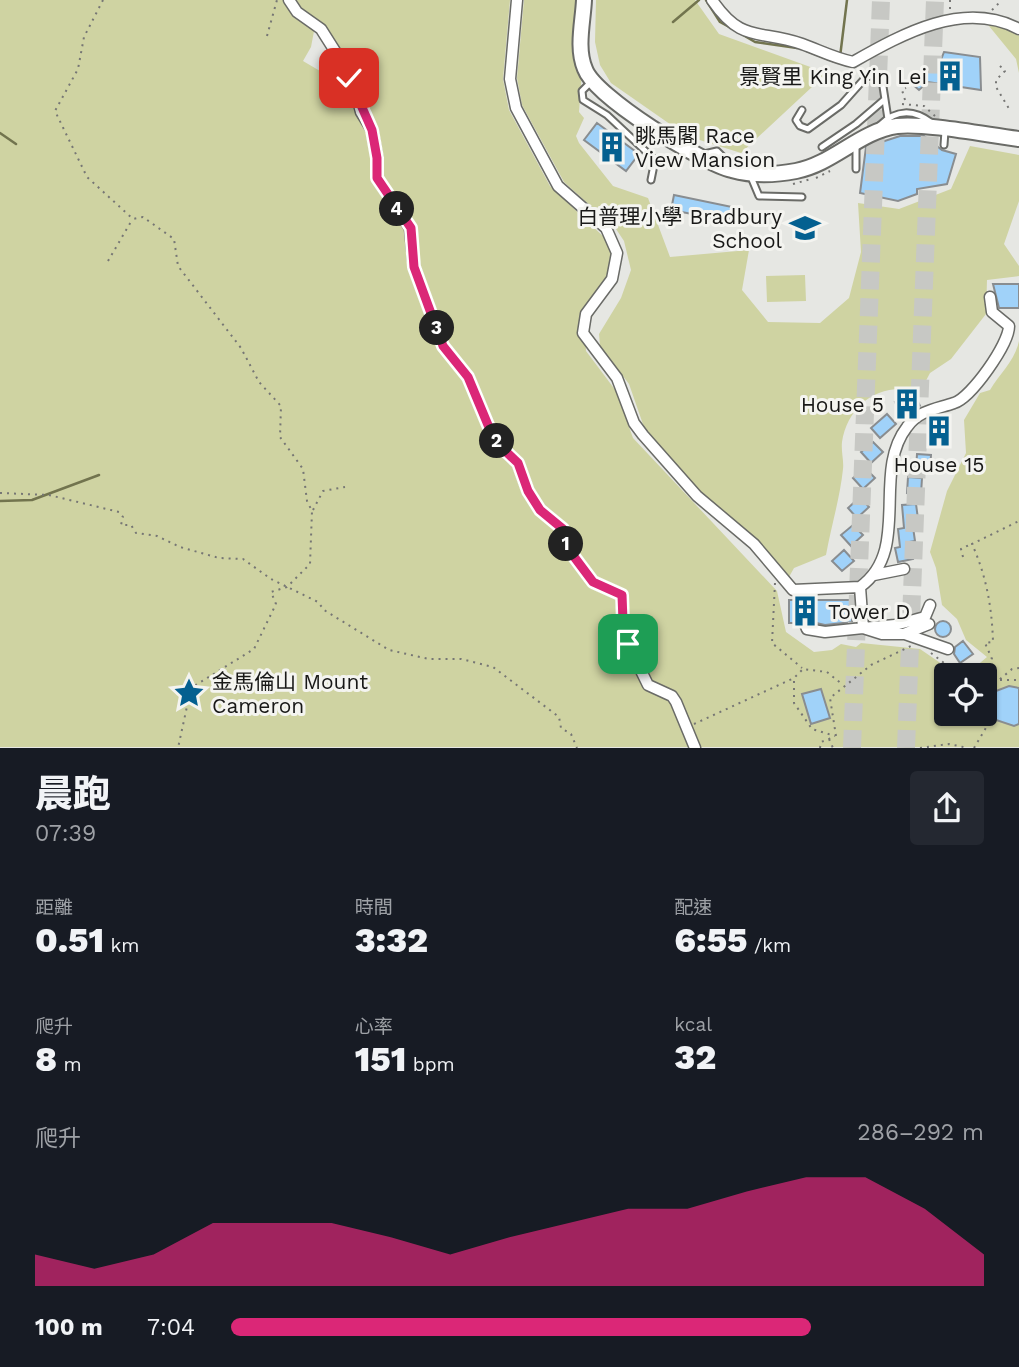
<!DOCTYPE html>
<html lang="zh-TW">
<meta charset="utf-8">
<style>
body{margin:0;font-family:"Work Sans","Noto Sans TC",sans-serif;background:#242831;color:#f1f3f6;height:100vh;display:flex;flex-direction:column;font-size:26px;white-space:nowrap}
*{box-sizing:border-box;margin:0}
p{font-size:23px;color:#9ea1a6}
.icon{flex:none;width:38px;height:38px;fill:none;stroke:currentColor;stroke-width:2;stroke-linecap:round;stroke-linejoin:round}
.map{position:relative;height:748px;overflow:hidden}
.panel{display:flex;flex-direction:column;background:#171b24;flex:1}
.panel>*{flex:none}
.fabs{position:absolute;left:934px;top:663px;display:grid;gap:14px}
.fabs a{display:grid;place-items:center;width:63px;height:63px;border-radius:7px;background:#171b24;box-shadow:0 2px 5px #0004;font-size:35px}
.pin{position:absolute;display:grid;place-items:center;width:60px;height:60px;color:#fff;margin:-30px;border-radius:14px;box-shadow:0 4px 10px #0006}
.km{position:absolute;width:35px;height:35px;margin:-18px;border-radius:50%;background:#222;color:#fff;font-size:19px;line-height:35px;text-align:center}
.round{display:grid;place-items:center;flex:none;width:74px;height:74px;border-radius:7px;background:#242831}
.overview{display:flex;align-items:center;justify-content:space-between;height:119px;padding:0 35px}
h1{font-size:38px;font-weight:800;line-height:52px}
.figures{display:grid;grid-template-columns:repeat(3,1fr);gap:10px;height:119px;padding:7px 35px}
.figures div{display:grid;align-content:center}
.figures b{font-size:35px;font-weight:800}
.figures small{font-size:19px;font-weight:400}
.figures p{font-size:19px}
.chart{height:196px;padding:14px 35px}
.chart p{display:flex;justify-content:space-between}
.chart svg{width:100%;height:126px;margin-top:7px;fill:#db2777;opacity:.7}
ul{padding:0 35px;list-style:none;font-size:23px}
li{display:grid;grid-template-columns:112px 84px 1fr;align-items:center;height:52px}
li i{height:18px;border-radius:9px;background:#db2777}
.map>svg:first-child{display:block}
.green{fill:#cfd3a2;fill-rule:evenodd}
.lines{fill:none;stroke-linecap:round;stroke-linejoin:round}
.stream{stroke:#72744e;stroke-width:2.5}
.building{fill:#a0d2f9;stroke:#898d90;stroke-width:2}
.highway-tunnel{stroke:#c7c8c4;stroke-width:18;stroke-dasharray:18 9;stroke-linecap:butt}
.lane-casing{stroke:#6a6b67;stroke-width:9}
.street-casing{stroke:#6a6b67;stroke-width:13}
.secondary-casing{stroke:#6a6b67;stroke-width:18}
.path{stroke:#767674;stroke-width:2;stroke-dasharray:2 5;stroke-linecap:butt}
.lane{stroke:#fff;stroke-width:5}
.street{stroke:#fff;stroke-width:10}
.secondary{stroke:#fff;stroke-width:14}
.route-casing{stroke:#fff;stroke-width:14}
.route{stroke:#db2777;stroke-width:9}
.labels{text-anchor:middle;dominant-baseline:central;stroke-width:6;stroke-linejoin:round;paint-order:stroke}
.poi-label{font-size:21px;fill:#181817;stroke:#f4f4f0;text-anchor:end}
</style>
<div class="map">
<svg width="1019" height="748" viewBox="0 0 1019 748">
<rect width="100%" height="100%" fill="#e6e7e3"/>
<path class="green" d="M0 0H510L503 79 509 110 550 186 606 239 616 269 585 331 586 351 616 391 633 438 777 591 786 632 814 652 832 650 841 644 856 647 861 643 920 649 958 675 968 673 987 657 966 640 957 619 942 605 936 568 930 552 947 491 966 453 964 420 980 393 990 390C1000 373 1015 361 1019 341V747H0ZM322 24 335 47 345 50 355 85 351 87 335 76 336 64 323 60 320 71 303 61 311 47 315 26ZM947 676H985V714H947Z
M524 0H577L576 44 582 72 579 112 584 118 576 136 579 143 613 186 648 198 670 257 749 250 742 290 768 322 820 323 849 298 861 252 858 203 899 209 951 189 970 146 1019 155V201L1004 244 1019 266V276L987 280 986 314 951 359 930 373 920 392C881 380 848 404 842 442 841 452 844 461 843 469 840 498 831 527 826 555L794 568 789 577 759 544 714 506 645 430 629 384 600 346 599 334 621 298 631 270 624 241 616 229 564 182 522 105 517 78Z
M596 0H695L719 34 827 73 741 153 687 136 611 83 600 65 595 42Z
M980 15 1006 23 1019 36V73L1016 59Z
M805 275 806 301 767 302 766 276Z"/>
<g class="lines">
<path class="stream" d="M706 0 720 22 731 28
M673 22 699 0
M743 35 755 42 797 48
M807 51 833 61
M840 57 847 0
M0 133 16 144
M0 501 32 500 99 475"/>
</g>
<path class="building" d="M944 52 980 57 981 90 928 82 919 90 912 84 927 69 937 70Z
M597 123 639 154 626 171 584 140Z
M900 136H924L942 150 956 154 947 184 917 189V194L898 201 860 193 866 147Z
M674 195 732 207 729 221 671 210Z
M993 284H1019V308H999Z
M914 393 920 406 901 415 895 402Z
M887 414 896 424 880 438 871 428Z
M944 421 949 437 934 441 930 425Z
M873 442 883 452 871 463 861 452Z
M917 454 931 455 930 471 916 470Z
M865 468 875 478 863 489 853 478Z
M908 477 922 478 921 494 907 493Z
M860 497 869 507 857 518 848 508Z
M916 504 918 519 912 520 915 541 909 542 913 559 898 562 895 548 900 547 898 529 904 528 902 505Z
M853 525 863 535 851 546 841 535Z
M844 550 854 561 842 571 832 561Z
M789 600H852V622L825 625 812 622 805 617 798 623H789Z
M935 629a8 8 0 1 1 16 0a8 8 0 1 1-16 0Z
M963 641 973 654 960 663 954 654 955 647Z
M1009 686 1019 688V724L1014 726 996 720 991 709 996 691Z
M821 689 830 718 811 724 802 694Z"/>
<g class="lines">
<path class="highway-tunnel" d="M852 748 881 0
M906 748 935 0"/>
<g class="lane-casing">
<path id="lane" d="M592 81 582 91 583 100 607 115 655 160 651 180
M802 110 796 120 800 126 808 129 841 105 866 77 875 75 882 80 888 119
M879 126C896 109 914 109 932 123
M856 144V169
M944 145 945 131
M822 147 856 124 884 100
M704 154 717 151 732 166
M751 177 759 196 802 197"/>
</g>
<g class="street-casing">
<path id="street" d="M289 0 297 12 321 29 340 59 357 96 361 112 372 130 377 157V178L410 228 414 267 443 346 468 377 488 425 500 446 518 463 528 491 540 510 563 529 569 550 593 582 622 595 623 621 628 644 648 685 672 696 676 702 695 748
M517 0 510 79 516 108 558 186 606 228 617 253 612 279 586 314 583 333 617 378 634 423 643 435 697 496 754 544 793 590 860 587C912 550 871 473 907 427 919 410 937 409 954 403 971 398 1009 344 1009 326L992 312 990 297
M712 0C742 44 759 29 802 44 819 50 834 58 853 62 904 33 964 0 1019 29
M874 575 904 569
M860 587 863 628 895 625 925 617 930 605
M805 624 807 629 825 632 863 628 882 634H904L929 624
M905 634 948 649"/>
</g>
<g class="secondary-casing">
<path id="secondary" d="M584 0C583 22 576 48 585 69 595 97 702 163 732 170 753 176 775 175 796 171 833 164 860 131 897 126 927 123 987 135 1019 139"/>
</g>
<path class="path" d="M103 0 84 37 78 69 55 111 87 177 133 219 143 217 174 239 178 266 241 348 259 382 281 406 280 437 303 469 307 501 312 511 310 564 287 587 271 592 276 604 254 649 191 688 178 748
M950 0V10
M992 10 999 3 997 0
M267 36 277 0
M1000 66 1005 71 996 80V87L1011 112
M905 100 902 90 906 88
M902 104 924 106 935 116
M816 178 830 171
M793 184 811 179
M108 261 132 220
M0 493 49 495 119 512 123 517 121 525H131L136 533 157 536 180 547 219 558 243 559 271 579 318 602 324 610 389 650 429 659H461L493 667 559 717 561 728 571 734 577 748
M313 510 323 491 345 487
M963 557 961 549 971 544
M775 583 772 643 802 668
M931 653 961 676
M990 675 992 673 999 680 1012 669 1019 668
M985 679 992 659 985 643 993 642C992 607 986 575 972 544L1019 521
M1000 680H1019
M794 681V703L812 729 835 736
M694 724 794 678 803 669 827 672 843 685
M836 736 830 698 871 665 911 646
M829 739 833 748
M820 748 821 742 834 737
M920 748 949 744 968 748
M974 748 987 726 982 722V714"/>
<use href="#lane" class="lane"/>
<use href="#street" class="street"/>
<use href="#secondary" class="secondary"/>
</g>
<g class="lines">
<g class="route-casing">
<path id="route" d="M349 78 372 130 377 158V178L411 228 414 267 443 346 468 377 488 425 500 446 518 463 528 491 540 510 563 529 569 550 593 582 622 595 623 621 628 644"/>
</g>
<use href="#route" class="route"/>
</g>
<defs>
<g id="building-bare" transform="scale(2.415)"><path d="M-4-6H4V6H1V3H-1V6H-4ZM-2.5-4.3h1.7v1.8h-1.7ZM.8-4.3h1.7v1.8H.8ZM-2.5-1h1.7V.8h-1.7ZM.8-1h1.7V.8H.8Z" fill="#046090" stroke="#f4f4f0" stroke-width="2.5" paint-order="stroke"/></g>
<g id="school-bare" transform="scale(2.415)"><path d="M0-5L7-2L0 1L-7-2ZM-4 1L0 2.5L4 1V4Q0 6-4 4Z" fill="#046090" stroke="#f4f4f0" stroke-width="2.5" paint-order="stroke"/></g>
<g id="sight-bare" transform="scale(2.415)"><path d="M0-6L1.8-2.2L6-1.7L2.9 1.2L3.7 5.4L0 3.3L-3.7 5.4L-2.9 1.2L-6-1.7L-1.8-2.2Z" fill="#046090" stroke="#f4f4f0" stroke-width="2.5" paint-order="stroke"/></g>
</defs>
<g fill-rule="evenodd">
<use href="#building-bare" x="950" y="76"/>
<use href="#building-bare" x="612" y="147"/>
<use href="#school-bare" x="805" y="228"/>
<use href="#building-bare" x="907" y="404"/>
<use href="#building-bare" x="939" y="431"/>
<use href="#building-bare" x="805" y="611"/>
<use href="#sight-bare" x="189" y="693"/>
</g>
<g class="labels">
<g class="poi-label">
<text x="927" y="76">景賢里 King Yin Lei</text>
<text x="635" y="135" text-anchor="start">眺馬閣 Race<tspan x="635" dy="24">View Mansion</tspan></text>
<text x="782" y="216">白普理小學 Bradbury<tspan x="782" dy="24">School</tspan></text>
<text x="884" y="404">House 5</text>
<text x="939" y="464" text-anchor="middle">House 15</text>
<text x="828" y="611" text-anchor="start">Tower D</text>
<text x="212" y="681" text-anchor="start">金馬倫山 Mount<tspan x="212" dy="24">Cameron</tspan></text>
</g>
</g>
</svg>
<div class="fabs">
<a><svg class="icon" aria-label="locate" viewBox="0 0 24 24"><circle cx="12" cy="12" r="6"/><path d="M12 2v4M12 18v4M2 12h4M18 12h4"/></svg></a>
</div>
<div class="pin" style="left:628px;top:644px;background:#1e9e55"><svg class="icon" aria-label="arrive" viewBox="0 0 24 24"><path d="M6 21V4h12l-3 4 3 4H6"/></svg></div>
<div class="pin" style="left:349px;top:78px;background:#d93025"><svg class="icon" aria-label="check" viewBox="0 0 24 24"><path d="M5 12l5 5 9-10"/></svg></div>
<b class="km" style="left:566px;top:544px">1</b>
<b class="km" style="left:497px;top:441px">2</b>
<b class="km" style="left:437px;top:328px">3</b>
<b class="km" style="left:397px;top:209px">4</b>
</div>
<section class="panel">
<div class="overview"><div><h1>晨跑</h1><p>07:39</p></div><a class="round"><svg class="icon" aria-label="share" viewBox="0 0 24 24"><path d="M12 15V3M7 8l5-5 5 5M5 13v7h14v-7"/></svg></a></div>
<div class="figures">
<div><p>距離</p><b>0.51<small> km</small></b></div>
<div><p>時間</p><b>3:32</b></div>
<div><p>配速</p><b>6:55<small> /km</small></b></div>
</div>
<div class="figures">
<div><p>爬升</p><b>8<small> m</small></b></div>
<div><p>心率</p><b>151<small> bpm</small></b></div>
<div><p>kcal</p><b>32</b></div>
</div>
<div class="chart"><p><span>爬升</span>286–292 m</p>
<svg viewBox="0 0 160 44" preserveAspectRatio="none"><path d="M0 44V33L10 38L20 33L30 22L40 22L50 22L60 27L70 33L80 27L90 22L100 17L110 17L120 11L130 6L140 6L150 17L160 33V44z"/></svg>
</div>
<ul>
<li><b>100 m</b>7:04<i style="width:77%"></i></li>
</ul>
</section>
